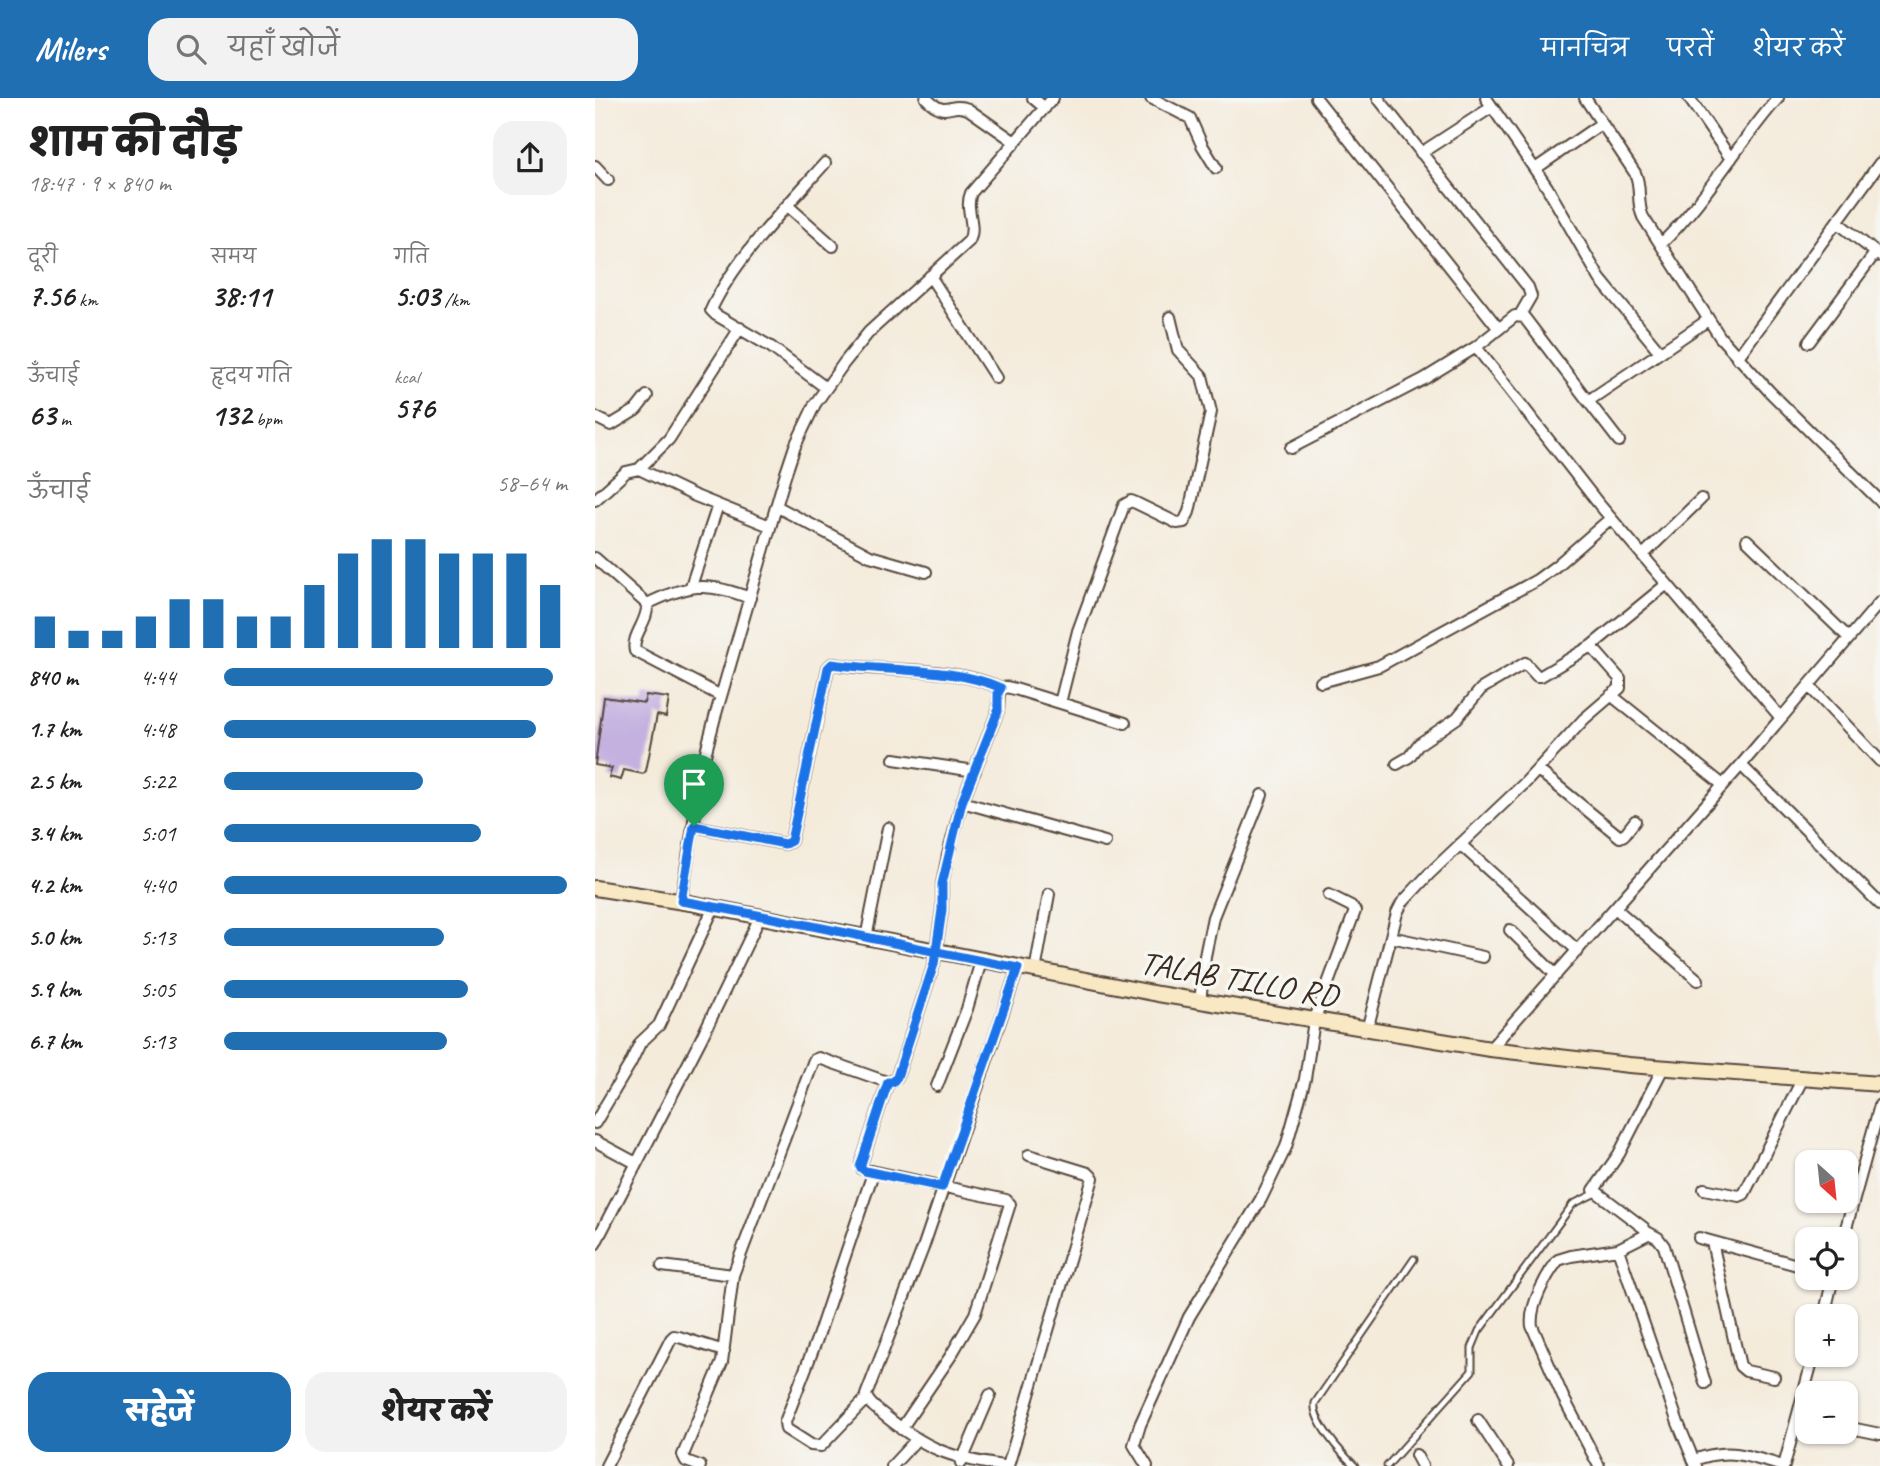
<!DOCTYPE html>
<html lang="hi">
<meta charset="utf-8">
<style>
body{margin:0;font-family:Caveat,"Playpen Sans Deva",sans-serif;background:#f2f2f2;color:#222;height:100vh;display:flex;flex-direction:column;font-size:26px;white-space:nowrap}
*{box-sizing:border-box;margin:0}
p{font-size:23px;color:#767676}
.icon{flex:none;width:38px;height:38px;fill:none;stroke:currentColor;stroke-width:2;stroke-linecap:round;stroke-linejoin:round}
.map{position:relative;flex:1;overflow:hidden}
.side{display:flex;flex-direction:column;background:#fff;width:595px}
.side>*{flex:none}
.needle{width:46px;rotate:153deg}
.tools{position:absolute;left:1200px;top:1052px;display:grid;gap:14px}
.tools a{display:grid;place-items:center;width:63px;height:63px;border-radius:14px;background:#fff;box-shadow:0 2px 5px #0004;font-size:35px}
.pin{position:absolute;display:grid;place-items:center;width:60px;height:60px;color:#fff;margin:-72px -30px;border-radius:50% 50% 50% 0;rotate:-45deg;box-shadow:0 0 7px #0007}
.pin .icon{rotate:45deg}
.round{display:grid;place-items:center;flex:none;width:74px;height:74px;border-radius:21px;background:#f2f2f2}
.overview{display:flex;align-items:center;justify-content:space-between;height:119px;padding:0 28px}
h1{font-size:38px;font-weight:800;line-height:52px}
.figures{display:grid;grid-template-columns:repeat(3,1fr);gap:10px;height:119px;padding:7px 28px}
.figures div{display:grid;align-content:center}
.figures b{font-size:30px;font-weight:800}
.figures small{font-size:19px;font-weight:400}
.figures p{font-size:19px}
.chart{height:196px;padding:14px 28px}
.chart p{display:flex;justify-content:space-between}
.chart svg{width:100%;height:126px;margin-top:7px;stroke:#1f6fb2;stroke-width:6}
.button{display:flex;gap:14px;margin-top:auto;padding:14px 28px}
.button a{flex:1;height:80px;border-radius:21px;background:#1f6fb2;color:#fff;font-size:28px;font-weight:800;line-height:80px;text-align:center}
.button a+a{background:#f2f2f2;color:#222}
ul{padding:0 28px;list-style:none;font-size:23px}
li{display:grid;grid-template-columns:112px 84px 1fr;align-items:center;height:52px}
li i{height:18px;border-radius:9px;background:#1f6fb2}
header{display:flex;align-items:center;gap:42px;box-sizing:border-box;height:98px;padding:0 35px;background:#1f6fb2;color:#fff}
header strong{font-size:33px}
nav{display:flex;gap:38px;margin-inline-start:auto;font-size:24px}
.search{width:490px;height:63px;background:#f2f2f2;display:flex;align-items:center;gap:18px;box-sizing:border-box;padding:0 24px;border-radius:21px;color:#767676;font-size:26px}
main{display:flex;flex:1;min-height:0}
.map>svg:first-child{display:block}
.building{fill:#c4b1e0}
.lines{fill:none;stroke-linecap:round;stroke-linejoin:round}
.lane-casing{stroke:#57473a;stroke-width:9}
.street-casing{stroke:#57473a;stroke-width:14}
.secondary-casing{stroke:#57473a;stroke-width:18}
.lane{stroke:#fff;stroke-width:5}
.street{stroke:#fff;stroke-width:10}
.secondary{stroke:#f8e8c3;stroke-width:14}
.route-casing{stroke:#fff;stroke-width:14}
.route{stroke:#1a73e8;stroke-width:9}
.labels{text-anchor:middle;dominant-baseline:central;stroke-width:7;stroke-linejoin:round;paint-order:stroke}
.street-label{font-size:33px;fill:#3b2a1e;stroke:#f6f6f2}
</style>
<header>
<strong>Milers</strong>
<div class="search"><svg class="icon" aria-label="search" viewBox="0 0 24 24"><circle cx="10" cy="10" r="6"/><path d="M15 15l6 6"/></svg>यहाँ खोजें</div>
<nav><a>मानचित्र</a><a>परतें</a><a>शेयर करें</a></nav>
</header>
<main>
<section class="side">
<div class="overview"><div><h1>शाम की दौड़</h1><p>18:47 · 9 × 840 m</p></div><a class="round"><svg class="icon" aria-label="share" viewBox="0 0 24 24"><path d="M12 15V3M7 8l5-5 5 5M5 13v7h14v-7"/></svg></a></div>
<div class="figures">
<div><p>दूरी</p><b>7.56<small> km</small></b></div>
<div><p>समय</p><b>38:11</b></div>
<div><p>गति</p><b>5:03<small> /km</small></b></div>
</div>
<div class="figures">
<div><p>ऊँचाई</p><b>63<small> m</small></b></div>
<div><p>हृदय गति</p><b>132<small> bpm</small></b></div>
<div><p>kcal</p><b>576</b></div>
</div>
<div class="chart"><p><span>ऊँचाई</span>58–64 m</p>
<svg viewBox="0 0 160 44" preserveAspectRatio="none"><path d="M5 44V33M15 44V38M25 44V38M35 44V33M45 44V27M55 44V27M65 44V33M75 44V33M85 44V22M95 44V11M105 44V6M115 44V6M125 44V11M135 44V11M145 44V11M155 44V22"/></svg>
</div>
<ul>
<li><b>840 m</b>4:44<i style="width:96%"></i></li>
<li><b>1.7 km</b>4:48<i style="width:91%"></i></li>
<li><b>2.5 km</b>5:22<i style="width:58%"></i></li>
<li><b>3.4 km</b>5:01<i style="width:75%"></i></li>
<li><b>4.2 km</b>4:40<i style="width:100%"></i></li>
<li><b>5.0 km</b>5:13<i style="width:64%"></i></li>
<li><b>5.9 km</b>5:05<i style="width:71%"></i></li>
<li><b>6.7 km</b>5:13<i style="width:65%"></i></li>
</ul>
<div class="button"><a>सहेजें</a><a>शेयर करें</a></div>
</section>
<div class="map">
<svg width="1285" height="1368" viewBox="0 0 1285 1368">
<rect width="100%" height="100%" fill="#f6f6f2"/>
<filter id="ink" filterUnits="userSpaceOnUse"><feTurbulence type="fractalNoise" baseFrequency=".0143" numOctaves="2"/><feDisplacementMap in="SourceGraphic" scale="14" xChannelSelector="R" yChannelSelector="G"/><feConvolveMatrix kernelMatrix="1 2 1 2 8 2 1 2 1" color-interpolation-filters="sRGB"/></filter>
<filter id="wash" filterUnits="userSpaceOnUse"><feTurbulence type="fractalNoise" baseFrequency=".00686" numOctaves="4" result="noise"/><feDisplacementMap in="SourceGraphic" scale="28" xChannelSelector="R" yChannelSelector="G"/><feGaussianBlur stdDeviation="1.57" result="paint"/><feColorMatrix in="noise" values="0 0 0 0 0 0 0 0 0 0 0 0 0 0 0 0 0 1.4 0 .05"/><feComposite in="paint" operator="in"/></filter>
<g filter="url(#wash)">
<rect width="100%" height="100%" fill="#f4ebdb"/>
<g id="blocks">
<path class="building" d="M51 597 74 600 71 619 62 617 51 673 48 676 29 672 26 682 14 679 17 670 0 667 9 599 49 605Z"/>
</g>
</g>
<g filter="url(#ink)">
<use href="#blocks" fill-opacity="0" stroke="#57473a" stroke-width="2"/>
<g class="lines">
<g class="lane-casing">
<path id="lane" d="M760 1368C747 1356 717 1323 720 1305L819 1161
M792 1368 877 1273V1250L884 1233 978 1106 1001 1095"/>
</g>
<g class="street-casing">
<path id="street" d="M331 0C353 22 353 3 373 11L420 44
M438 0 450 10
M556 0 595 20 607 47 621 70
M721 0 904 231
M783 0 933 189 936 198 925 217
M891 0 952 89 1005 181 1065 254
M990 0 1040 75C1047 89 1041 104 1048 119L1125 239 1175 294 1285 403
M1094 0 1136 61
M826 55 897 9
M230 65C194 106 138 163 116 212L121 217 176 249 231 290
M0 68 13 82
M940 71 1007 25
M193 108 238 148
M1242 124 1285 158
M1066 146C1111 102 1142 47 1183 0
M335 178 401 280
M1214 244 1281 154
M881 249 1003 405 1186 620
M1142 260 1285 65
M993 303 1024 343
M0 319 16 327 41 312 52 298
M696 350 829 281 881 249 920 218 929 219 993 303 1113 222
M44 371 74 341 145 230
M0 402 31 374 44 371 98 397 175 428
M181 408 275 458 331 474
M1152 442 1254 540
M1048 457 1106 401
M0 460 52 506C54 523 36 537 40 553L126 598
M96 488 123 407
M52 506C93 486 111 483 155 500
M726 584 784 568 942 482 961 468 1016 420
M1214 588 1285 663
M1016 597 1128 687
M465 605 483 533 529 407 536 403 541 405 582 425 589 424 594 414 616 314 607 278 583 252 575 219
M299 661 380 673
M802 666 814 659 824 646 862 620 886 591 930 565 942 578H946L996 548
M1146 667 1285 806
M943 672 1025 739 1029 737 1040 723
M367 704 510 744
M99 728 190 746 196 743 233 570 237 566C292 575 355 567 406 590
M865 746 983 853
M86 803 109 661 120 619 190 378 200 348 220 306 249 265 274 234 374 143C382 127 369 111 376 95L458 0
M1020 810 1103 882
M915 832 961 877
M796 839 888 859
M271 840 293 730
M440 873 454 796
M605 904 610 858 618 819 667 697
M772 932 802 815 807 805 834 776 931 684 989 621 1025 590V581L996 548 1072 486
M895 951 1146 667 1285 504
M293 984 266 1066 267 1071 411 1102 415 1106 380 1216 355 1259 306 1331
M342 988 372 911 386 863
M0 1025 35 966 45 945 64 927 119 809
M0 1043 41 1065
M1109 1091 1144 1098 1149 1096 1208 980
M1052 1134 1063 1140 1069 1148 1110 1285
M1104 1140 1213 1170
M1248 1141 1285 1007
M1117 1144 1145 1268 1151 1273 1179 1279
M0 1146 106 941 165 819
M1023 1151 1083 1325 1101 1368
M67 1168 138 1177
M1229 1218 1238 1180
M271 1301 226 1348 216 1347 191 1331 190 1324 222 1241 278 1075
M883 1322 913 1368
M1251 1329 1285 1336
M821 1357 827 1368
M1099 1362C1135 1349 1152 1358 1188 1368
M366 1365 395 1297
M11 1368 76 1241 79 1238 84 1239 129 1253
M105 1368 91 1363 88 1357 127 1264 138 1177 219 962 224 960 295 985 302 979 339 866 347 812V786L353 757 367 704 403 613 404 592 411 589 420 591 530 625
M297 1368 322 1341
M408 1368C355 1360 331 1351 289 1317 282 1311 273 1306 271 1297L328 1150 423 870
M413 1368 498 1080 493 1075 434 1057
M552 1368 539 1347 545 1327 594 1219 666 1101 691 1049 710 981 719 923 760 813 756 808 734 797
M1004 1368 968 1299 937 1228C934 1208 951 1178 963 1162L976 1158 1023 1151 1051 1137 1049 1130 999 1092 1024 1056 1068 970
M1189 1368 1219 1256"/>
</g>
<g class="secondary-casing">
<path id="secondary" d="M0 790 95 805 563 896 895 951 1034 967 1285 986"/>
</g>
<use href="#lane" class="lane"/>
<use href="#street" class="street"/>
<use href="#secondary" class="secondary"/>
</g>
</g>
<g class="lines" filter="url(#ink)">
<g class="route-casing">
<path id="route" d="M99 728 86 803C199 822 311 849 423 870L347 1089 270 1073 265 1069 293 984H298L302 979 339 866 347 812V786L354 757 367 704 403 613V595L406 590C356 568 291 574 237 566L233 570 196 743 190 746 99 728"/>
</g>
<use href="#route" class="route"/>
</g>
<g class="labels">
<g class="street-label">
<text transform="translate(644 881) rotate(10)">TALAB TILLO RD</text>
</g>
</g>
</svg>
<div class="tools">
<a><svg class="needle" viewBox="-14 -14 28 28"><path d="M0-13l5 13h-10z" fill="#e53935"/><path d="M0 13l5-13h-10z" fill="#767676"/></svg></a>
<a><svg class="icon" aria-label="locate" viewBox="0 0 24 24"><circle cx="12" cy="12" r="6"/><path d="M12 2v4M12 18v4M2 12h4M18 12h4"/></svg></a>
<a>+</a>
<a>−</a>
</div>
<div class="pin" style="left:99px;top:728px;background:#1e9e55"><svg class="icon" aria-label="arrive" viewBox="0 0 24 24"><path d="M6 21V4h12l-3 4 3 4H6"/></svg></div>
</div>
</main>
